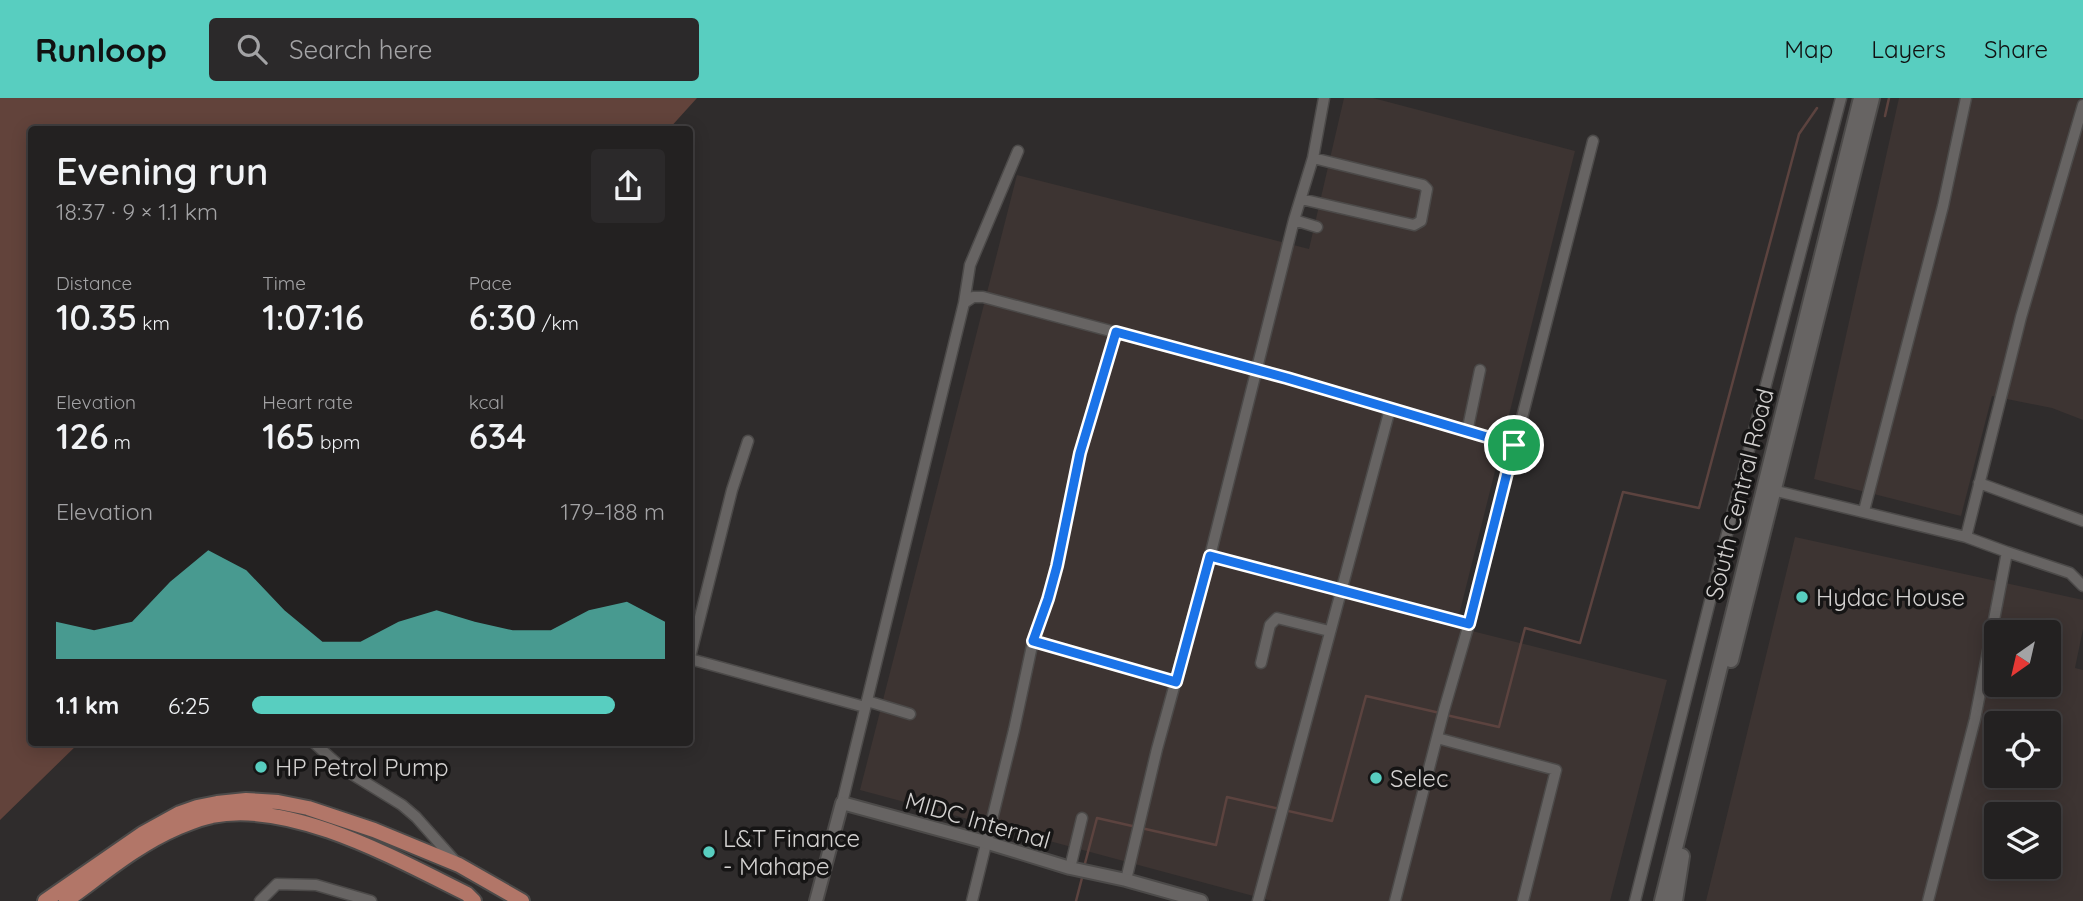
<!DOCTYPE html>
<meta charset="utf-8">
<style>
body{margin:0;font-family:Quicksand,sans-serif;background:#2b292a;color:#f1f3f6;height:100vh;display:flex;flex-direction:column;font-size:26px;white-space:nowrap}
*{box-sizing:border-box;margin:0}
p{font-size:23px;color:#a3a3a5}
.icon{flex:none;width:38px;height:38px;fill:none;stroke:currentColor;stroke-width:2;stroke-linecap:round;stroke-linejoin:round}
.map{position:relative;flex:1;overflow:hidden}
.details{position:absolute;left:28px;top:28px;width:665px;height:620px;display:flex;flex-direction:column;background:#232121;border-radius:7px;box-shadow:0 4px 18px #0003,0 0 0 2px #403e3f}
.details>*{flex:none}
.needle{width:46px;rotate:214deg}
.controls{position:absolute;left:1984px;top:522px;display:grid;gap:14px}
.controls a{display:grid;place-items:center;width:77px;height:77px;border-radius:7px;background:#232121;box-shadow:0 4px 18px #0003,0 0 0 2px #403e3f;font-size:35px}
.pin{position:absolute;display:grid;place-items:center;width:60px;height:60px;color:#fff;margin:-30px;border:4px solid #fff;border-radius:50%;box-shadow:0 2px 7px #0007}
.round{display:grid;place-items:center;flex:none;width:74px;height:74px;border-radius:7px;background:#2b292a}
.head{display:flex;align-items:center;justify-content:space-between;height:119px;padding:0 28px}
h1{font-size:38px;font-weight:600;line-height:52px}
.metrics{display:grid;grid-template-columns:repeat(3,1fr);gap:10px;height:119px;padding:7px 28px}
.metrics div{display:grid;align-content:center}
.metrics b{font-size:35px;font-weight:600}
.metrics small{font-size:19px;font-weight:400}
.metrics p{font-size:19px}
.chart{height:196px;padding:14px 28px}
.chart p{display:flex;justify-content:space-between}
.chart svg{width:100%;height:126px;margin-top:7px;fill:#58cec0;opacity:.7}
ul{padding:0 28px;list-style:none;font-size:23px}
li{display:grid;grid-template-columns:112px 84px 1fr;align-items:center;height:52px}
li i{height:18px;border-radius:9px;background:#58cec0}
header{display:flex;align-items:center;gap:42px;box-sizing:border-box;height:98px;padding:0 35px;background:#58cec0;color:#111}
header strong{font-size:33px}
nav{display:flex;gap:38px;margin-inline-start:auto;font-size:24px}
.search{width:490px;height:63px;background:#2b292a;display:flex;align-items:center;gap:18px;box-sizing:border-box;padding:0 24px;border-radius:7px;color:#a3a3a5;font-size:26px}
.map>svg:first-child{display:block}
.built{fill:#3d3432;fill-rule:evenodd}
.green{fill:#62433b}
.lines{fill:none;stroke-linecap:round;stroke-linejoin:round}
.stream{stroke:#5c433f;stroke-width:2.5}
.minor-casing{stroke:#4c4a49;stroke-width:13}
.tertiary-casing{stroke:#4c4a49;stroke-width:16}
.secondary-casing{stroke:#4c4a49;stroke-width:18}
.primary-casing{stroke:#4c4a49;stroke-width:18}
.minor{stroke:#676463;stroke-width:10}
.tertiary{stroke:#676463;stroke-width:12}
.secondary{stroke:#676463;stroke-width:14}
.primary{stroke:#b27668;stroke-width:14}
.route-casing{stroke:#fff;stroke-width:14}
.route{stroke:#1a73e8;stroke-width:9}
.poi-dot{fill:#58cec0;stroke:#161515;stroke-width:2.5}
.labels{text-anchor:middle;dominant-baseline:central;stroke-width:7;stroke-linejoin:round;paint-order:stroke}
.street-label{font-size:24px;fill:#d4d2d1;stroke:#161515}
.poi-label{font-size:24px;fill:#d4d2d1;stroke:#161515;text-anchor:start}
</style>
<header>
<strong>Runloop</strong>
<div class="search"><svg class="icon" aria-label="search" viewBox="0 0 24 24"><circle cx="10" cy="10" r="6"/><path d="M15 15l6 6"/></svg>Search here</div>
<nav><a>Map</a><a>Layers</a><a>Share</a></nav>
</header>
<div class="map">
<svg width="2083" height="803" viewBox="0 0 2083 803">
<rect width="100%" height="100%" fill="#2f2c2c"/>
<path class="built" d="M1344 0H1373L1575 53 1456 529 1667 582 1610 803H1272L860 692 1017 77 1309 151Z
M1899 0H2083V322L2052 310 1992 298 1961 418 1814 381Z
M1795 439 2083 502V531L2075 570 2083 572V803H1706ZM1997 534H2049V586H1997ZM1997 625H2049V677H1997ZM1997 716H2049V768H1997Z"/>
<path class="green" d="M0 0H697L668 32H32V644H80L0 722Z"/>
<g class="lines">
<path class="stream" d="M1885 18 1889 0
M1446 617 1499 629 1525 530 1580 545 1623 394 1699 410 1799 36 1817 10
M1084 769 1097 720 1216 747 1227 699 1332 723 1366 598 1440 615
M1076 803 1083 776"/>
<g class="minor-casing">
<path id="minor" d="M1301 101 1414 127 1421 123 1427 91 1423 87 1313 60
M1294 122 1317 129
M964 205 970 167 1018 53
M1467 334 1480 272
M1979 385 2083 423
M1768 391 1966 439 2007 454 1975 621 1928 803
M1864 413 1943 108 1966 0
M1966 439 2021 219 2083 7
M2007 454 2070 475 2083 488
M1210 458 1469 526
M1033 543 1176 584
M690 559 732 392 748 343
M690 561 865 609
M1261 565 1270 527 1277 520 1329 533
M867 603 910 616
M1437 640 1556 672 1523 803
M313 644 342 670 402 707 416 719 456 764
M842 705 964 205 973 199H983L1287 280 1514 347
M1070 770 1082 720
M1126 782 1157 651 1210 458 1294 122 1313 60 1324 0
M260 803 277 786 316 787 371 803
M972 803 1014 632 1033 543 1048 501 1057 468 1080 355 1116 234
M1258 803 1390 311
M1395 803 1444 612 1469 526 1593 43
M1635 803 1724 447 1841 0"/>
</g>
<g class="tertiary-casing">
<path id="tertiary" d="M816 803 842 705 985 744 1070 770 1126 782 1201 803"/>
</g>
<g class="secondary-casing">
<path id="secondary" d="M1731 562 1872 0
M1662 803 1861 0
M1675 803 1682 758"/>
</g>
<g class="primary-casing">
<path id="primary" d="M45 803 142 736 180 715 197 709 217 705 246 702 278 704 308 710 374 732 459 767 522 803
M66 803C101 778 137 747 177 730 187 726 200 720 212 718 292 702 396 761 467 796L474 803"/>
</g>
<use href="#minor" class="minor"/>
<use href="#tertiary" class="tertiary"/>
<use href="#secondary" class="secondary"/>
<use href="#primary" class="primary"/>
</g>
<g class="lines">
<g class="route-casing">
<path id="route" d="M1116 234 1287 280 1514 347 1469 526 1210 458 1176 584 1033 543 1048 501 1057 468 1080 355Z"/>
</g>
<use href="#route" class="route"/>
</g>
<g class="poi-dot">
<circle cx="1802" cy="499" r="7"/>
<circle cx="261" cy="669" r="7"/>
<circle cx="1376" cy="680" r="7"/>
<circle cx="709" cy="754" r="7"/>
</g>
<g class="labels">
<g class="street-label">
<text transform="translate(1739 396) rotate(-76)">South Central Road</text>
<text transform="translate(978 722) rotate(16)">MIDC Internal</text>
</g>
<g class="poi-label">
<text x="1816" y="499">Hydac House</text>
<text x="275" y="669">HP Petrol Pump</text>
<text x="1390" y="680">Selec</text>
<text x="723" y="740">L&amp;T Finance<tspan x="723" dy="28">- Mahape</tspan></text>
</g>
</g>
</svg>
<div class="controls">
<a><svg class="needle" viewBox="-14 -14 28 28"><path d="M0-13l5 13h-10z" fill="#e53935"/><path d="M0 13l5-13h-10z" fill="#a3a3a5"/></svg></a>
<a><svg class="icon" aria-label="locate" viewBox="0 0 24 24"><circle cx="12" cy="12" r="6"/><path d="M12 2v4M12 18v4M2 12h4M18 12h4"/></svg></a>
<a><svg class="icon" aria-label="layers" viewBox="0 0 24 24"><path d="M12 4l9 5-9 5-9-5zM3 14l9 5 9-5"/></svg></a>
</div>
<div class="pin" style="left:1514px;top:347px;background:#1e9e55"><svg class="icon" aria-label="arrive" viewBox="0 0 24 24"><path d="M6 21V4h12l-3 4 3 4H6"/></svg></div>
<section class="details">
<div class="head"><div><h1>Evening run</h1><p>18:37 · 9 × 1.1 km</p></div><a class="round"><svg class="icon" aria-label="share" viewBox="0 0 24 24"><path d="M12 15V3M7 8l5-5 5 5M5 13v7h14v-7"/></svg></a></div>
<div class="metrics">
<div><p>Distance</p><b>10.35<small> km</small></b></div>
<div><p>Time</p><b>1:07:16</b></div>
<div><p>Pace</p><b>6:30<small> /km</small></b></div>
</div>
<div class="metrics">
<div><p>Elevation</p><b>126<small> m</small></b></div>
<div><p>Heart rate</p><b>165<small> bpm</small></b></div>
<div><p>kcal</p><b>634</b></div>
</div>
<div class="chart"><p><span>Elevation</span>179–188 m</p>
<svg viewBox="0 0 160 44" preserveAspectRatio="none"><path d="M0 44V31L10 34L20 31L30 17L40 6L50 13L60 27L70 38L80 38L90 31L100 27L110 31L120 34L130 34L140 27L150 24L160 31V44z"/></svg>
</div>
<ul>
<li><b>1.1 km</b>6:25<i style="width:88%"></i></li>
</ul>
</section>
</div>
